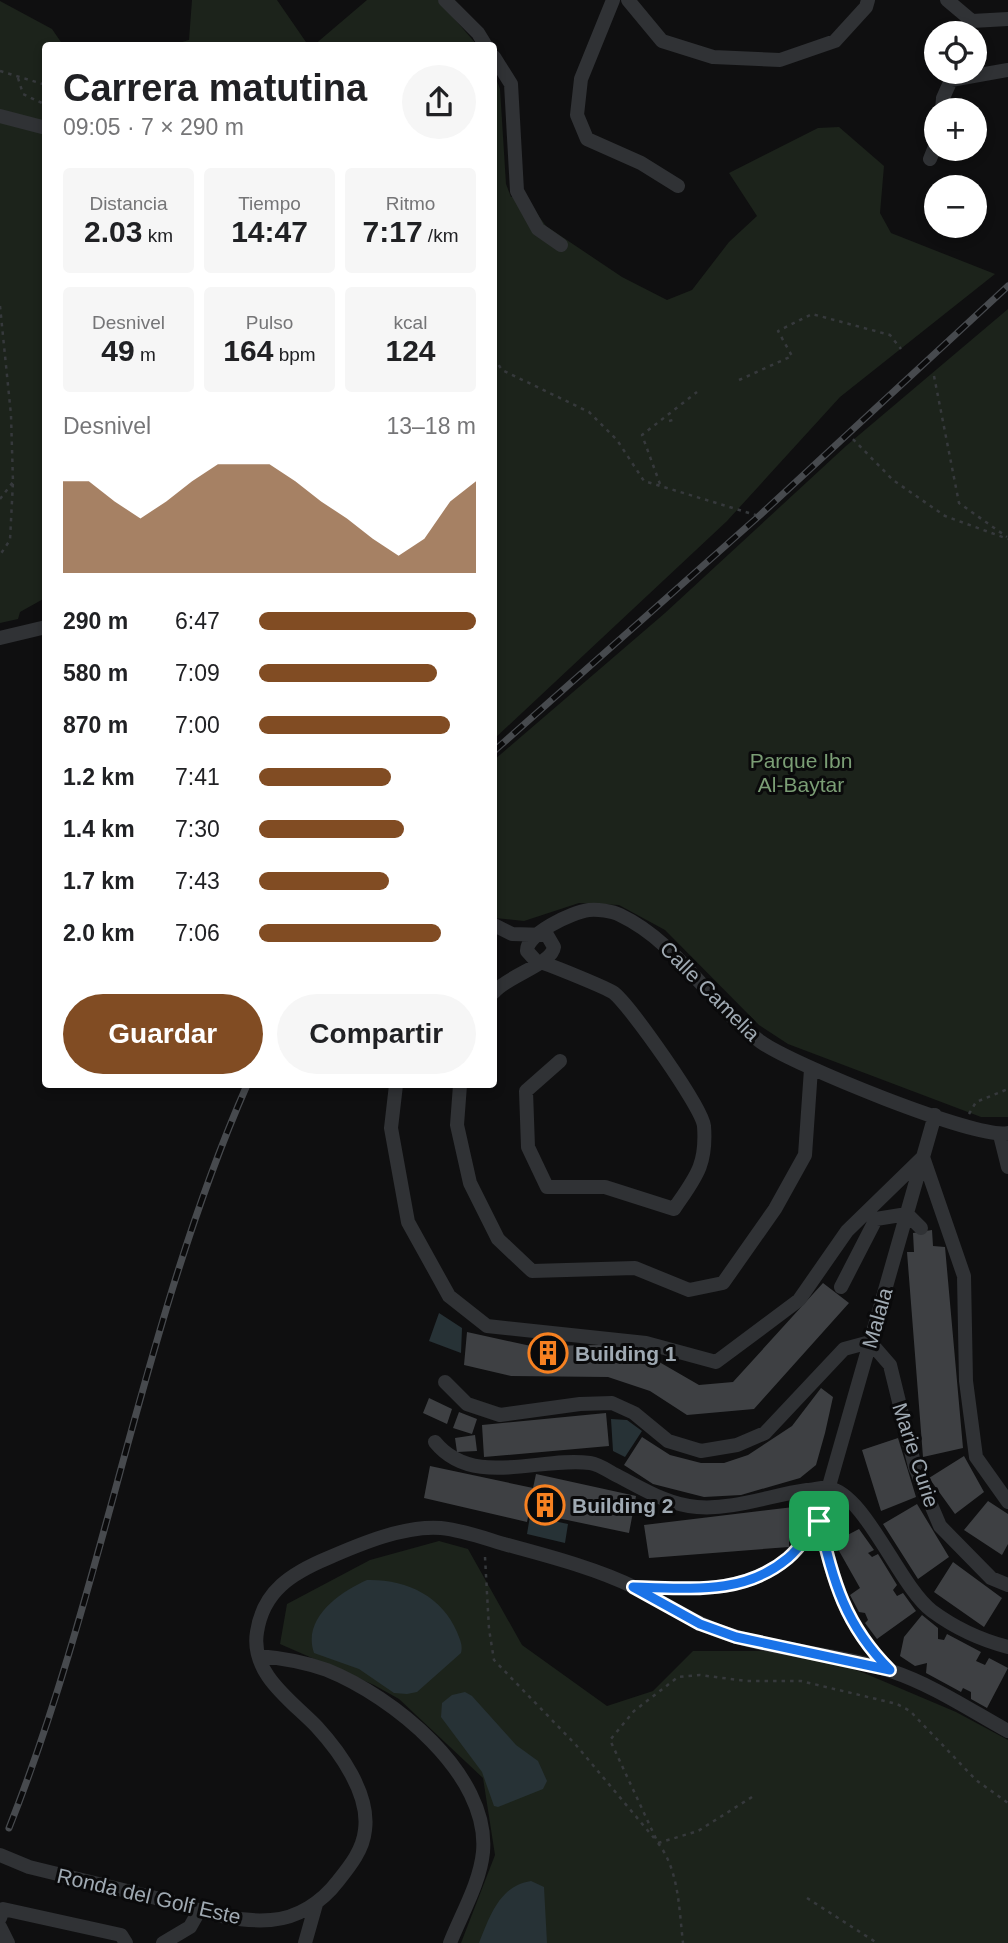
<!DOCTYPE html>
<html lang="es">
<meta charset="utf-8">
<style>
body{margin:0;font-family:Helvetica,sans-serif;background:#f6f6f6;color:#202124;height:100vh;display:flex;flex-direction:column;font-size:26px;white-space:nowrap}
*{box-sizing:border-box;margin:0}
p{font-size:23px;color:#757577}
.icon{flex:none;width:38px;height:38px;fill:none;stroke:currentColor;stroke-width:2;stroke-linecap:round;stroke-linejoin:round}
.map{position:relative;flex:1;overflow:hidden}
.panel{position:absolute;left:42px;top:42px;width:455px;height:1046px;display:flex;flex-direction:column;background:#fff;border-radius:7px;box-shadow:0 4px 10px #0003}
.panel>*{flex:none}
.buttons{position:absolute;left:924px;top:21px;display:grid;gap:14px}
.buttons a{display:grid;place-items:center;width:63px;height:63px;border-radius:50%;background:#fff;box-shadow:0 4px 10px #0003;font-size:35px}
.pin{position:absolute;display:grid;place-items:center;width:60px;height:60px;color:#fff;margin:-30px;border-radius:14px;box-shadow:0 4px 10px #0006}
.round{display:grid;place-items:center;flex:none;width:74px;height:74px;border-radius:37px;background:#f6f6f6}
.head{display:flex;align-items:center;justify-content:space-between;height:119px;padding:0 21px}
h1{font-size:38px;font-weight:800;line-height:52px}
.stats{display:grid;grid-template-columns:repeat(3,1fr);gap:10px;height:119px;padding:7px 21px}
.stats div{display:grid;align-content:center;border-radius:7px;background:#f6f6f6;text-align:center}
.stats b{font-size:30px;font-weight:800}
.stats small{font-size:19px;font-weight:400}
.stats p{font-size:19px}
.chart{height:196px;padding:14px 21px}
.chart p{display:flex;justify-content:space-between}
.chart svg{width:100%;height:126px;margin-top:7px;fill:#814c23;opacity:.7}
.button{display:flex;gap:14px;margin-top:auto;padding:14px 21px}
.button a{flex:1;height:80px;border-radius:42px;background:#814c23;color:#fff;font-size:28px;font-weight:800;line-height:80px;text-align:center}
.button a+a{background:#f6f6f6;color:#202124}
ul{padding:0 21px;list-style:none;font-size:23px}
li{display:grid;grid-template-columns:112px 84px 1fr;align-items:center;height:52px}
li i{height:18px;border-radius:9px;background:#814c23}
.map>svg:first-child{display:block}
.green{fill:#1c231b}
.water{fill:#273236}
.building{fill:#3e4043}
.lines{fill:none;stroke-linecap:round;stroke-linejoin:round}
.path{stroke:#36393c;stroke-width:2.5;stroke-dasharray:3.5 5;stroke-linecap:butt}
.minor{stroke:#303235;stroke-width:14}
.rail-casing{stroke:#474a4e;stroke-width:7}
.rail{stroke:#0a0a0b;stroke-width:4.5;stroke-dasharray:13;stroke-linecap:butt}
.route-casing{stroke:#fff;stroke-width:14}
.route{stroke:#1a73e8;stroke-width:9}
.labels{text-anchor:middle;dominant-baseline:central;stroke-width:6;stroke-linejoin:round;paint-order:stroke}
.park-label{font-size:21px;fill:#7b9e75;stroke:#0a0a0b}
.street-label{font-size:21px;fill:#9fa9b2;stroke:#0a0a0b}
.poi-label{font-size:21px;font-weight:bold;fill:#9fa9b2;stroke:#0a0a0b;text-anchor:start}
</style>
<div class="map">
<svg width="1008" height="1943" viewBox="0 0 1008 1943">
<rect width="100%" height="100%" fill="#0f0f10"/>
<path class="green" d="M192 0H277L308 45H172L189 40Z
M367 0H438L478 46H313Z
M0 1 52 29 63 45 46 46 45 598 20 612 18 619 0 623Z
M494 73 500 89 506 184 511 197 521 192 546 226 622 277 667 300 692 290 729 242 757 216 729 173 818 128 839 127 884 166 880 213 891 233 995 274 840 397 727 521 494 739Z
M1008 309V1117H981L788 1044 759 1025 665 930 619 905 579 903 524 921 495 918 494 760 665 613 846 446Z
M439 1541 468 1549 522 1645 607 1706 653 1691 693 1651H800L864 1673 956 1712 1008 1740V1943H461L495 1855 483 1778 399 1699 374 1685 280 1644 287 1604 370 1560Z"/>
<path class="water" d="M439 1313 462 1328 461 1353 429 1341Z
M611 1419 627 1420 642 1431 625 1457 613 1451Z
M530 1516 568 1524 565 1543 527 1534Z
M367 1580C406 1579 442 1596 457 1632 460 1640 463 1645 461 1653L417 1692 407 1694 394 1693 359 1669 314 1653C302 1618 340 1592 367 1580Z
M465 1692 472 1696 516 1745 538 1761 547 1781 543 1789 498 1807 494 1806 482 1772 441 1717 442 1703 452 1695Z
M531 1881 544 1887 547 1943H479C490 1916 499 1886 531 1881Z"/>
<path class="building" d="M932 1230 933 1246 945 1247 963 1448 923 1457 907 1252H914L913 1233Z
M823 1283 849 1303 754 1409 687 1415 650 1391 608 1377 511 1376 464 1365 467 1332 531 1346 603 1345 654 1359 699 1385 733 1382Z
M821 1388 833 1397 825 1433 816 1465 800 1478 741 1495 704 1497 653 1484 624 1465 642 1437 670 1455 701 1463H724L748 1455 792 1426Z
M429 1398 452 1409 447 1424 423 1413Z
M459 1412 477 1419 472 1434 453 1428Z
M606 1413 609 1446 484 1457 482 1425Z
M475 1435 477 1451 457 1452 455 1438Z
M898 1438 916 1497 881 1511 862 1450Z
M964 1456 984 1492 955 1514 929 1478Z
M430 1466 533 1488 536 1474 636 1496 629 1533 529 1512 527 1522 424 1498Z
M988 1501 1008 1514V1544L1002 1555 964 1530Z
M917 1504 949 1557 918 1579 883 1524Z
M802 1506 804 1534 789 1538V1547L649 1558 644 1525Z
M859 1529 874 1550 868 1553 872 1557 878 1554 897 1585 893 1590 897 1596 903 1593 916 1611 877 1639 865 1623 868 1620 865 1613 859 1612 850 1595 860 1588 834 1542Z
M953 1562 1002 1598 984 1627 934 1592Z
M922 1615 938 1628V1639L944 1640 947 1634 981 1652 976 1661 985 1665 989 1658 1008 1668 987 1708 971 1699V1692L963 1688 961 1692 926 1673 927 1663 915 1666 900 1656 904 1637Z"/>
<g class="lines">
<path class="path" d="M0 71 46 85
M18 78 23 94 46 105
M0 306 11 415 13 482 10 540 0 555
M494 358 502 370 589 412 617 440 644 481 759 516
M934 376 959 503 1007 537
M739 380 792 356 778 331 812 314 890 335 901 349
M669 421 673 420
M847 433 893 480 945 516 1008 539
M660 484 642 435 697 392
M0 499 13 482
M969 1114 976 1102 1008 1089
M485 1557 489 1629 494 1660 576 1745 654 1838
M752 1797 698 1831 658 1843 610 1740 634 1711 678 1677 700 1675 746 1681H801L897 1704 910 1711 976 1780 1008 1803
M658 1843C679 1870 679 1909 683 1943
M807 1898 877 1943"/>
<path class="minor" d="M445 0 478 33 486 46
M613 0 581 79 577 115 587 139 641 163 678 186
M628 0 662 41 713 57 780 60 835 41 866 7 868 0
M947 0 972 21 1008 19
M494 57 511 84 517 191 538 229 561 245
M942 110 943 98 951 80 1008 70
M0 116 46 128
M930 159 936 144
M0 638 46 627
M494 925 512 934 547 935 554 947C552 964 509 975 494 992
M560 1061 526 1091 528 1147 547 1187H605L674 1209C695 1178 707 1166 704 1126 702 1107 630 1006 614 993 607 988 544 962 536 961L527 951C526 934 572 912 589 910 597 909 612 911 620 915 679 943 709 1004 761 1042 791 1064 977 1140 1008 1133
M396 1085 391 1128 408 1222 449 1296 487 1326 646 1343 716 1362 799 1300 847 1231 923 1157 964 1276 966 1381 976 1457 1008 1502
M460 1085 457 1125 470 1183 498 1239 532 1271 635 1268 689 1290 723 1283 775 1209 805 1155 811 1069
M1000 1135 1008 1167
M841 1287 876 1219 907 1214 921 1228
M445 1382 467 1404 500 1415 580 1404 612 1403 634 1413 668 1441 701 1451 737 1445 765 1433 844 1349 870 1342 890 1365 915 1467 940 1526 991 1578 1008 1585
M435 1442C473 1489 540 1456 590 1463 598 1464 607 1470 614 1474 640 1487 667 1505 697 1507 734 1510 771 1495 807 1490 813 1490 822 1487 828 1488 865 1493 899 1586 932 1611 955 1628 981 1640 1008 1647
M819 1521 935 1115
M635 1587C691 1588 740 1596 787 1559 799 1549 809 1533 819 1521 834 1581 844 1623 889 1669
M259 1656C282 1658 305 1662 327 1670 392 1696 490 1774 483 1852 480 1883 461 1915 450 1943
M0 1855 29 1867C74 1878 119 1889 164 1900 199 1910 233 1923 271 1920 298 1918 322 1902 338 1881 350 1866 363 1850 365 1830 370 1794 340 1752 317 1727 292 1701 250 1674 257 1632 263 1591 292 1573 328 1558 360 1544 405 1525 441 1528 462 1530 484 1538 504 1544 548 1556 595 1568 636 1588 669 1605 698 1626 734 1636 785 1652 841 1654 891 1671 933 1685 970 1710 1008 1731
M0 1918 3 1909 121 1935 126 1943
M0 1927 8 1943
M163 1943 190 1927 199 1911
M305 1943 316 1904"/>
<g class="rail-casing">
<path id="rail" d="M494 751 759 516 1008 286
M9 1828C105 1586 142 1324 247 1085"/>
</g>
<use href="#rail" class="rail"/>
</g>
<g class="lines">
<g class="route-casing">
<path id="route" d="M819 1521C834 1582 844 1624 890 1670L736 1637 700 1624 633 1587C688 1588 743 1596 788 1558 800 1548 809 1533 819 1521Z"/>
</g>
<use href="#route" class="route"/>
</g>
<defs>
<g id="building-ring" transform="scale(2.0125)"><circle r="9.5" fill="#0a0a0b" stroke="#f78121" stroke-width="1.5"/><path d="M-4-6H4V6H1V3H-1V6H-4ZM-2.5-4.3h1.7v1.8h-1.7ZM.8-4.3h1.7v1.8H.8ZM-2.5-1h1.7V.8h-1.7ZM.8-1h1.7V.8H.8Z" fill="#f78121"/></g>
</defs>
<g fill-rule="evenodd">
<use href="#building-ring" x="548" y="1353"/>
<use href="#building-ring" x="545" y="1505"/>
</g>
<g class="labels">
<g class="park-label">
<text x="801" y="760">Parque Ibn<tspan x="801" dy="24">Al-Baytar</tspan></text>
</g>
<g class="street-label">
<text transform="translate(710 991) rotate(45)">Calle Camelia</text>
<text transform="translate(877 1318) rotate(-74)">Malala</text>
<text transform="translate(916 1455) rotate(72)">Marie Curie</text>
<text transform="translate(149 1896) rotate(13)">Ronda del Golf Este</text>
</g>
<g class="poi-label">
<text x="575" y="1353">Building 1</text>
<text x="572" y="1505">Building 2</text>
</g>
</g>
</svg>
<div class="buttons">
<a><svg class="icon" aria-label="locate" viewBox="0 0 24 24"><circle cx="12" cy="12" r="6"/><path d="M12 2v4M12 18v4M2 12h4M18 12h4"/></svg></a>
<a>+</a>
<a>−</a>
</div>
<div class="pin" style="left:819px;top:1521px;background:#1e9e55"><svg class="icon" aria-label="arrive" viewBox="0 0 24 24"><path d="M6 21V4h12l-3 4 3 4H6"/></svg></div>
<section class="panel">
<div class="head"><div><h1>Carrera matutina</h1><p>09:05 · 7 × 290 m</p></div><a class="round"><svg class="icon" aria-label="share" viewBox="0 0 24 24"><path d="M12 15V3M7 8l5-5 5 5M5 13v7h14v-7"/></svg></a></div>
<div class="stats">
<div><p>Distancia</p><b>2.03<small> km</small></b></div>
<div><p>Tiempo</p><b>14:47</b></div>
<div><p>Ritmo</p><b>7:17<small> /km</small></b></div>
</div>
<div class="stats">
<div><p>Desnivel</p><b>49<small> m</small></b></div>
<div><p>Pulso</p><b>164<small> bpm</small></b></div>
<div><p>kcal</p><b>124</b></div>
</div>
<div class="chart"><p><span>Desnivel</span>13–18 m</p>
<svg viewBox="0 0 160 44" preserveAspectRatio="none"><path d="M0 44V12L10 12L20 19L30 25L40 19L50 12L60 6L70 6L80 6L90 12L100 19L110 25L120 32L130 38L140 32L150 19L160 12V44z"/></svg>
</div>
<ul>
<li><b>290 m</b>6:47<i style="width:100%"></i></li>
<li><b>580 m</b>7:09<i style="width:82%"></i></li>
<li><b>870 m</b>7:00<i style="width:88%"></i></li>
<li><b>1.2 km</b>7:41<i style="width:61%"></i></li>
<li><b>1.4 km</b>7:30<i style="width:67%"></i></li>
<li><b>1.7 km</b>7:43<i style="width:60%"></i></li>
<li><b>2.0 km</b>7:06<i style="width:84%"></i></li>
</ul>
<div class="button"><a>Guardar</a><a>Compartir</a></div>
</section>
</div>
